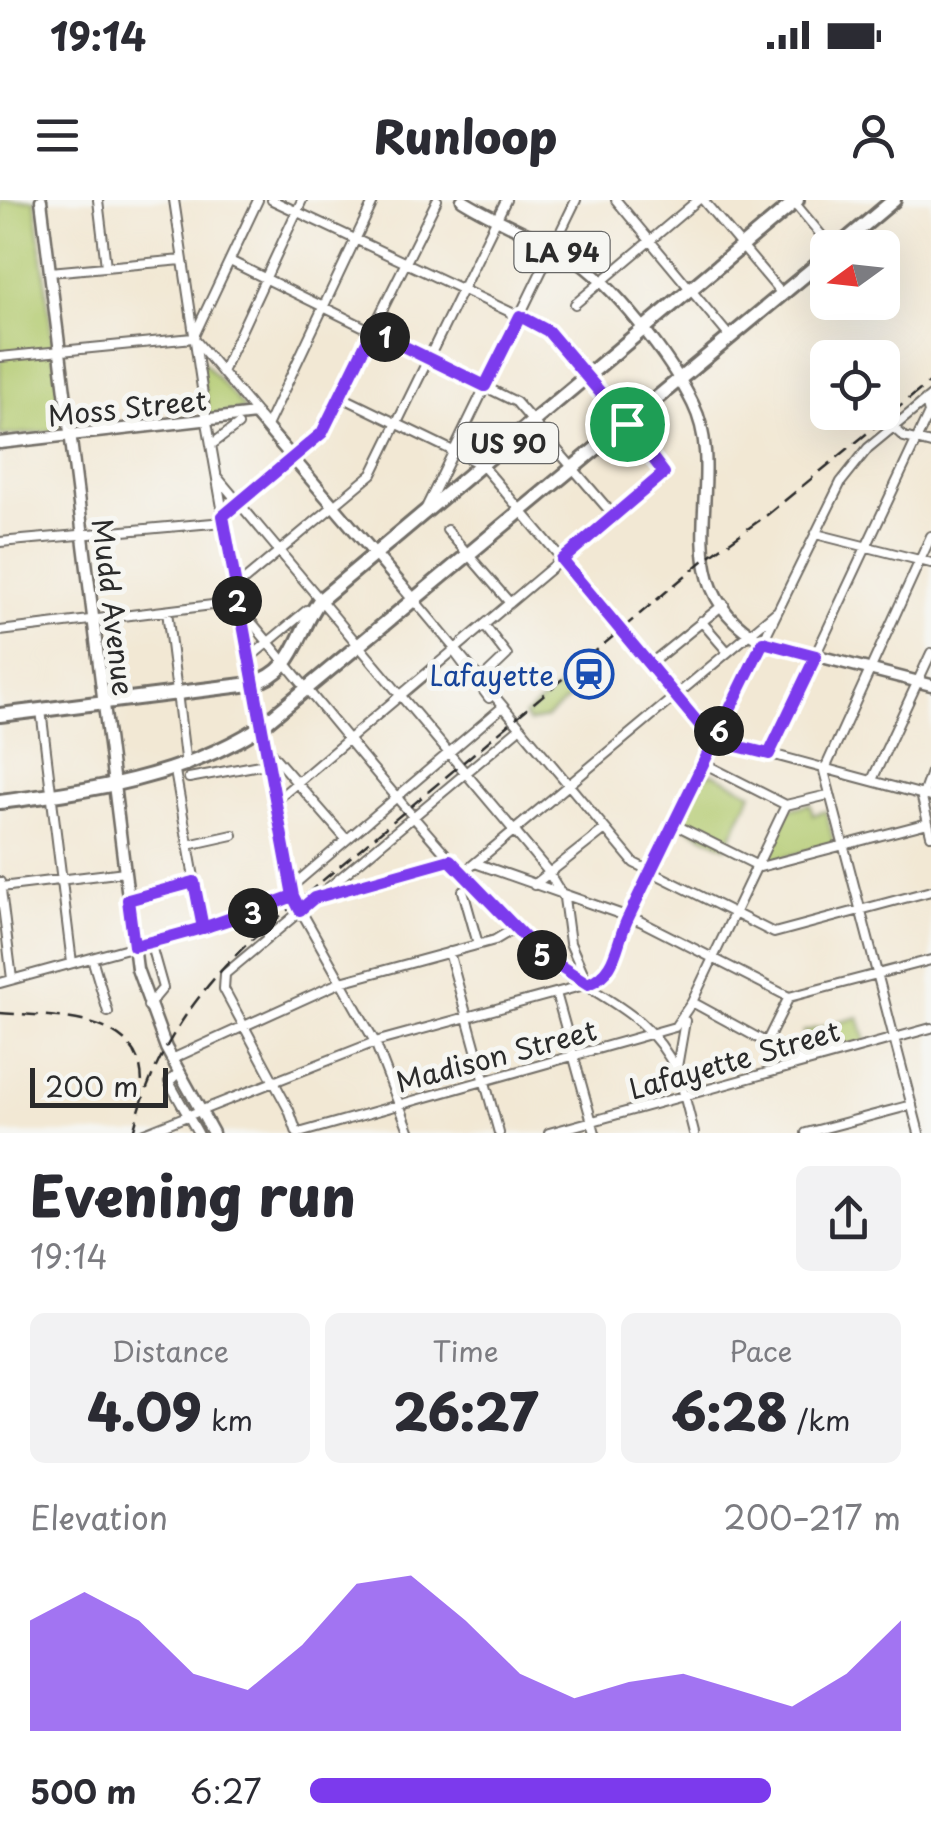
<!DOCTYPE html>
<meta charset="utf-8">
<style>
body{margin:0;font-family:"Playpen Sans",sans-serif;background:#f2f2f3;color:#2b2b33;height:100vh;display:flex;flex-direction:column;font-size:38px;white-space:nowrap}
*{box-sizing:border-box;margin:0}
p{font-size:32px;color:#7c7c81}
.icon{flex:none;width:55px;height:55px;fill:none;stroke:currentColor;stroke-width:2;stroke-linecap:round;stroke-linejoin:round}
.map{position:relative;height:933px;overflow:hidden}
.drawer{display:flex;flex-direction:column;background:#fff;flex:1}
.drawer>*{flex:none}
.needle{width:65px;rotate:255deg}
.controls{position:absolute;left:810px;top:30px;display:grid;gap:20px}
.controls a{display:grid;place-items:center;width:90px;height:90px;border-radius:15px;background:#fff;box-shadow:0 10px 40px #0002;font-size:50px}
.scale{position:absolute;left:30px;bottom:25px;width:138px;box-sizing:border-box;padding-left:10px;border:5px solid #2b2b2b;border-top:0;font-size:28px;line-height:35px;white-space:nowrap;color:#2b2b2b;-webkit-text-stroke:8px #f6f6f2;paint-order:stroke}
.pin{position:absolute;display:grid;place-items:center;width:85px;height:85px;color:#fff;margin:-42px;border:5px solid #fff;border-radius:50%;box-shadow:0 2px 10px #0007}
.km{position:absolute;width:50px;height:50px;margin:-25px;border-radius:50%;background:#222;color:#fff;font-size:28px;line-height:50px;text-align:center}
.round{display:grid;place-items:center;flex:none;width:105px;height:105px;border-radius:15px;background:#f2f2f3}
.overview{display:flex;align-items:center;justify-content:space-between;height:170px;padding:0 30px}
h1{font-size:55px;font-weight:800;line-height:75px}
.metrics{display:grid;grid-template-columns:repeat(3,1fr);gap:15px;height:170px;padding:10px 30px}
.metrics div{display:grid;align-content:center;border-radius:15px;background:#f2f2f3;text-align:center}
.metrics b{font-size:50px;font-weight:800}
.metrics small{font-size:28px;font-weight:400}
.metrics p{font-size:28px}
.chart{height:280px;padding:20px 30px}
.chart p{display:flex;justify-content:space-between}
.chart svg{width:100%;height:180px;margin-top:10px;fill:#7c3aed;opacity:.7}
ul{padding:0 30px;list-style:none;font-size:32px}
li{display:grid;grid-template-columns:160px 120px 1fr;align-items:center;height:75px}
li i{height:25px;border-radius:12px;background:#7c3aed}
.status{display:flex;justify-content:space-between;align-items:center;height:70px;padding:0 50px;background:#fff;direction:ltr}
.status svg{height:28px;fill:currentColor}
header{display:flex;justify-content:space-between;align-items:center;height:130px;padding:0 30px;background:#fff;font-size:45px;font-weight:800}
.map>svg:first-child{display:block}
.green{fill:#b3ca6f;stroke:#6f7a4d;stroke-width:2.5}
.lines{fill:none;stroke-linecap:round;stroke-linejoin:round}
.minor-casing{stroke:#716d66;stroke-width:12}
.major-casing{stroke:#716d66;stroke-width:15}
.highway-casing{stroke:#716d66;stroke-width:18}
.minor{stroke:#fff;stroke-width:8}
.major{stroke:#fff;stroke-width:10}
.highway{stroke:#fff;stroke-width:12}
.rail{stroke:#2b2b2b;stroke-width:2.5;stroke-dasharray:15 8;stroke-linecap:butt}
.route-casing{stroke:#fff;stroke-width:20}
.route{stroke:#7c3aed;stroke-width:12}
.labels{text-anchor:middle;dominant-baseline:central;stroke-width:10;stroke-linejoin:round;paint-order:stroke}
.shield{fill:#f6f6f2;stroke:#686867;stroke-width:2.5}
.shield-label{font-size:25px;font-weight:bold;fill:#2b2b2b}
.street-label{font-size:28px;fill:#2b2b2b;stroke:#f6f6f2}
.transit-label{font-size:28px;fill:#164399;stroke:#f6f6f2;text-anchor:end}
</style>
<div class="status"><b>19:14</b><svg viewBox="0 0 49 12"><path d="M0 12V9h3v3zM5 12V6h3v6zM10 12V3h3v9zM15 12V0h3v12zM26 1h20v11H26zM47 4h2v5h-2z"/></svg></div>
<header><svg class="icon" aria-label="menu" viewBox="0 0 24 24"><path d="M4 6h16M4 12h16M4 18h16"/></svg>Runloop<svg class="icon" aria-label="person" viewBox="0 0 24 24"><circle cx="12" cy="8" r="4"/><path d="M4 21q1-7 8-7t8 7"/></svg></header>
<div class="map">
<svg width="931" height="933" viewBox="0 0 931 933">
<rect width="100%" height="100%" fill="#f6f6f2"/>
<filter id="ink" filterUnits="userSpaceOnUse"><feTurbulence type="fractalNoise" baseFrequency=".01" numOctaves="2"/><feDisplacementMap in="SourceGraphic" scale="20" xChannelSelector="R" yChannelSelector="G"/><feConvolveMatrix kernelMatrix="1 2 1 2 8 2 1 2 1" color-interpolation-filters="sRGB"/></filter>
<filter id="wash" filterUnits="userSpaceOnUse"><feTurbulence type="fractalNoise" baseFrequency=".0048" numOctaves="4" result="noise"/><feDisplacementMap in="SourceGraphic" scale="40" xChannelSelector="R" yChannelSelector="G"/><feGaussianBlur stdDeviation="2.25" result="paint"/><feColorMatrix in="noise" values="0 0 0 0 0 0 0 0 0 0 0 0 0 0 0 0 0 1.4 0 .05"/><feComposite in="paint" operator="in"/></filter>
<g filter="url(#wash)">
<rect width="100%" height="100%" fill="#f2e8d4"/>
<path class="green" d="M0 0H35L64 230 0 236Z
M200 158 245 209 208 219Z
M572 477 582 488 546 518 529 522 524 516Z
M712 573 752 593 726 647 680 624 704 576Z
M810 604 813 615 826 611 834 644 766 662 789 609Z
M859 817 866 842 810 857 803 832Z"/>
</g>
<g filter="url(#ink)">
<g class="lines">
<g class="minor-casing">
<path id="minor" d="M98 0 106 66
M174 0 207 222 287 678 296 702 375 842 410 933
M272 0 544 128 665 272 273 603
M616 0 730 137
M703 0 782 94
M793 1 832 48
M230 61 516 202 614 316
M50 72 182 60
M575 104 698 0
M193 138 258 0
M196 141 258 215
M0 157 193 138
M222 172 302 0
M340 196 482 265 715 539 931 597
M267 226 374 0
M893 227 904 237 931 244
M211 245 238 225
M218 278 547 670 564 698 570 743 588 784
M426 308 576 0
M223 316 321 233 437 0
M447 330 510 403
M816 334 931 363
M0 342 224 322
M235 388 372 274 506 0
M415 401 634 663 774 733 931 691
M238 406C334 520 425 639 531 745 581 795 644 801 677 872
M167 411 186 566
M701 421 727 451
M0 431 237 402
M456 454 489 498
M247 460 307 410
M650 464 724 404
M484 477 507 455 484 425
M41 510 72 763
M264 545 346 639
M769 554 929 213 926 200
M703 563 786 605 828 595
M175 571 203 728
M931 572 922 598 931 635
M189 578 265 564
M872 580 931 453
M674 624 760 667 928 623
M188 645 233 635
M475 663 640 721 789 797 931 760
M463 673 776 412
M0 682 12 779
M534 685 605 629
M1 687 125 672
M290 688 499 510
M463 691 478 744
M319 697 450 660
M128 700 194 682
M449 752 499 933
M92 758 108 812
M0 783 234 719 293 696
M556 793 595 933
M692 802 802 862
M148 806 163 788 150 742
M685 821 677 867 694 933
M767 841 789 797
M172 859 341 782 495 740 515 728
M179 872 169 882 198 933
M144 933 375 842 588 784C615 772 615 752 623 727L841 282 868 248 931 196
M297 933 289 910 224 789 225 774 516 531
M299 933 675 827 692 802 786 605
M549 933 931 828
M806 933 912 905
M919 933 824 571 931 336"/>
</g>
<g class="major-casing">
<path id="major" d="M41 0 137 769 166 848 213 933
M462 0C497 22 536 36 571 57 614 84 671 159 693 204 732 282 658 384 763 442L931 485
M0 243 255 214 415 401"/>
</g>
<g class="highway-casing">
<path id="highway" d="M837 48 894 0
M0 515 251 484C297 472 296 432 320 400L797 0
M0 602C93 590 178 579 259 528L828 56"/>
</g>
<use href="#minor" class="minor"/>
<use href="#major" class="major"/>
<use href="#highway" class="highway"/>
<path class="rail" d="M0 813C53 817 152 812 141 895
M133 933C150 860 193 795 247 744L704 360 767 315 931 181"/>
</g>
</g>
<g class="lines" filter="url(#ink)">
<g class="route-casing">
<path id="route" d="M627 224 548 131 520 116 485 186 372 131 322 233 223 316 293 696 203 728 194 682 128 700 134 746C188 733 241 718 293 696L300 710 314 698 450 660 540 753 588 784C619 771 615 742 629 716 673 624 718 533 763 442L816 456 769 554 720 542C714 538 709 534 704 530L562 360 664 273 627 224"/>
</g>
<use href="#route" class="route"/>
</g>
<defs>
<g id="station-ring" transform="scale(2.5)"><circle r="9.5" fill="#f6f6f2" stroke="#1a4fb4" stroke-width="1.5"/><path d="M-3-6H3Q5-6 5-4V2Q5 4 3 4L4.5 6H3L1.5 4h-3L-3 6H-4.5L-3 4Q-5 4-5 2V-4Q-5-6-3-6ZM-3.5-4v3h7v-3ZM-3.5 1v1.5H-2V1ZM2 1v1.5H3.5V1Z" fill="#1a4fb4"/></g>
</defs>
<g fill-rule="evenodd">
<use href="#station-ring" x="589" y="474"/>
</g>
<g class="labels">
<g class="shield">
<rect x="514.5" y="32" width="95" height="40" rx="8"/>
<rect x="458" y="223" width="100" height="40" rx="8"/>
</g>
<g class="shield-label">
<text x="562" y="52">LA 94</text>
<text x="508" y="243">US 90</text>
</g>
<g class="street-label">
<text transform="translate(127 207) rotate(-6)">Moss Street</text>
<text transform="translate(114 407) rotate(83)">Mudd Avenue</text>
<text transform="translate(496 855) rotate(-15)">Madison Street</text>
<text transform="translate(734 859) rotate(-16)">Lafayette Street</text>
</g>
<g class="transit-label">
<text x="554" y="474">Lafayette</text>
</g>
</g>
</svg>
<div class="controls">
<a><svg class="needle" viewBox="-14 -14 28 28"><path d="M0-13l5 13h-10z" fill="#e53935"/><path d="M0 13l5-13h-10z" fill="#7c7c81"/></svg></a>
<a><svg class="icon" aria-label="locate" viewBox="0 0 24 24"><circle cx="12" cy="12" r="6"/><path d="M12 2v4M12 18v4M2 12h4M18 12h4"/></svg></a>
</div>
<div class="scale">200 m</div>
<div class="pin" style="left:627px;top:224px;background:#1e9e55"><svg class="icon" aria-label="arrive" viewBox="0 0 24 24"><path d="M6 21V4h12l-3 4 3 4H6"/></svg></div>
<b class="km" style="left:385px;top:137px">1</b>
<b class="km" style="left:237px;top:401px">2</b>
<b class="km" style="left:253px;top:713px">3</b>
<b class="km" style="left:542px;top:755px">5</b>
<b class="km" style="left:719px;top:531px">6</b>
</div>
<section class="drawer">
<div class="overview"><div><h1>Evening run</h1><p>19:14</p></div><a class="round"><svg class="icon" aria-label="share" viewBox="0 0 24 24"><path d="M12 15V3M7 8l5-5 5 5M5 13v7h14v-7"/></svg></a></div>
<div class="metrics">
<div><p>Distance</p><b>4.09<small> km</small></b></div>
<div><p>Time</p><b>26:27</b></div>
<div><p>Pace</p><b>6:28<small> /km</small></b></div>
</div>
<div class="chart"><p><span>Elevation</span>200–217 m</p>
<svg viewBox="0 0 160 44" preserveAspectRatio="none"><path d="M0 44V17L10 10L20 17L30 30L40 34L50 23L60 8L70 6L80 17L90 30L100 36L110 32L120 30L130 34L140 38L150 30L160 17V44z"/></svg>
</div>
<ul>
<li><b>500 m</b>6:27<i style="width:78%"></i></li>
</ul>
</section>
